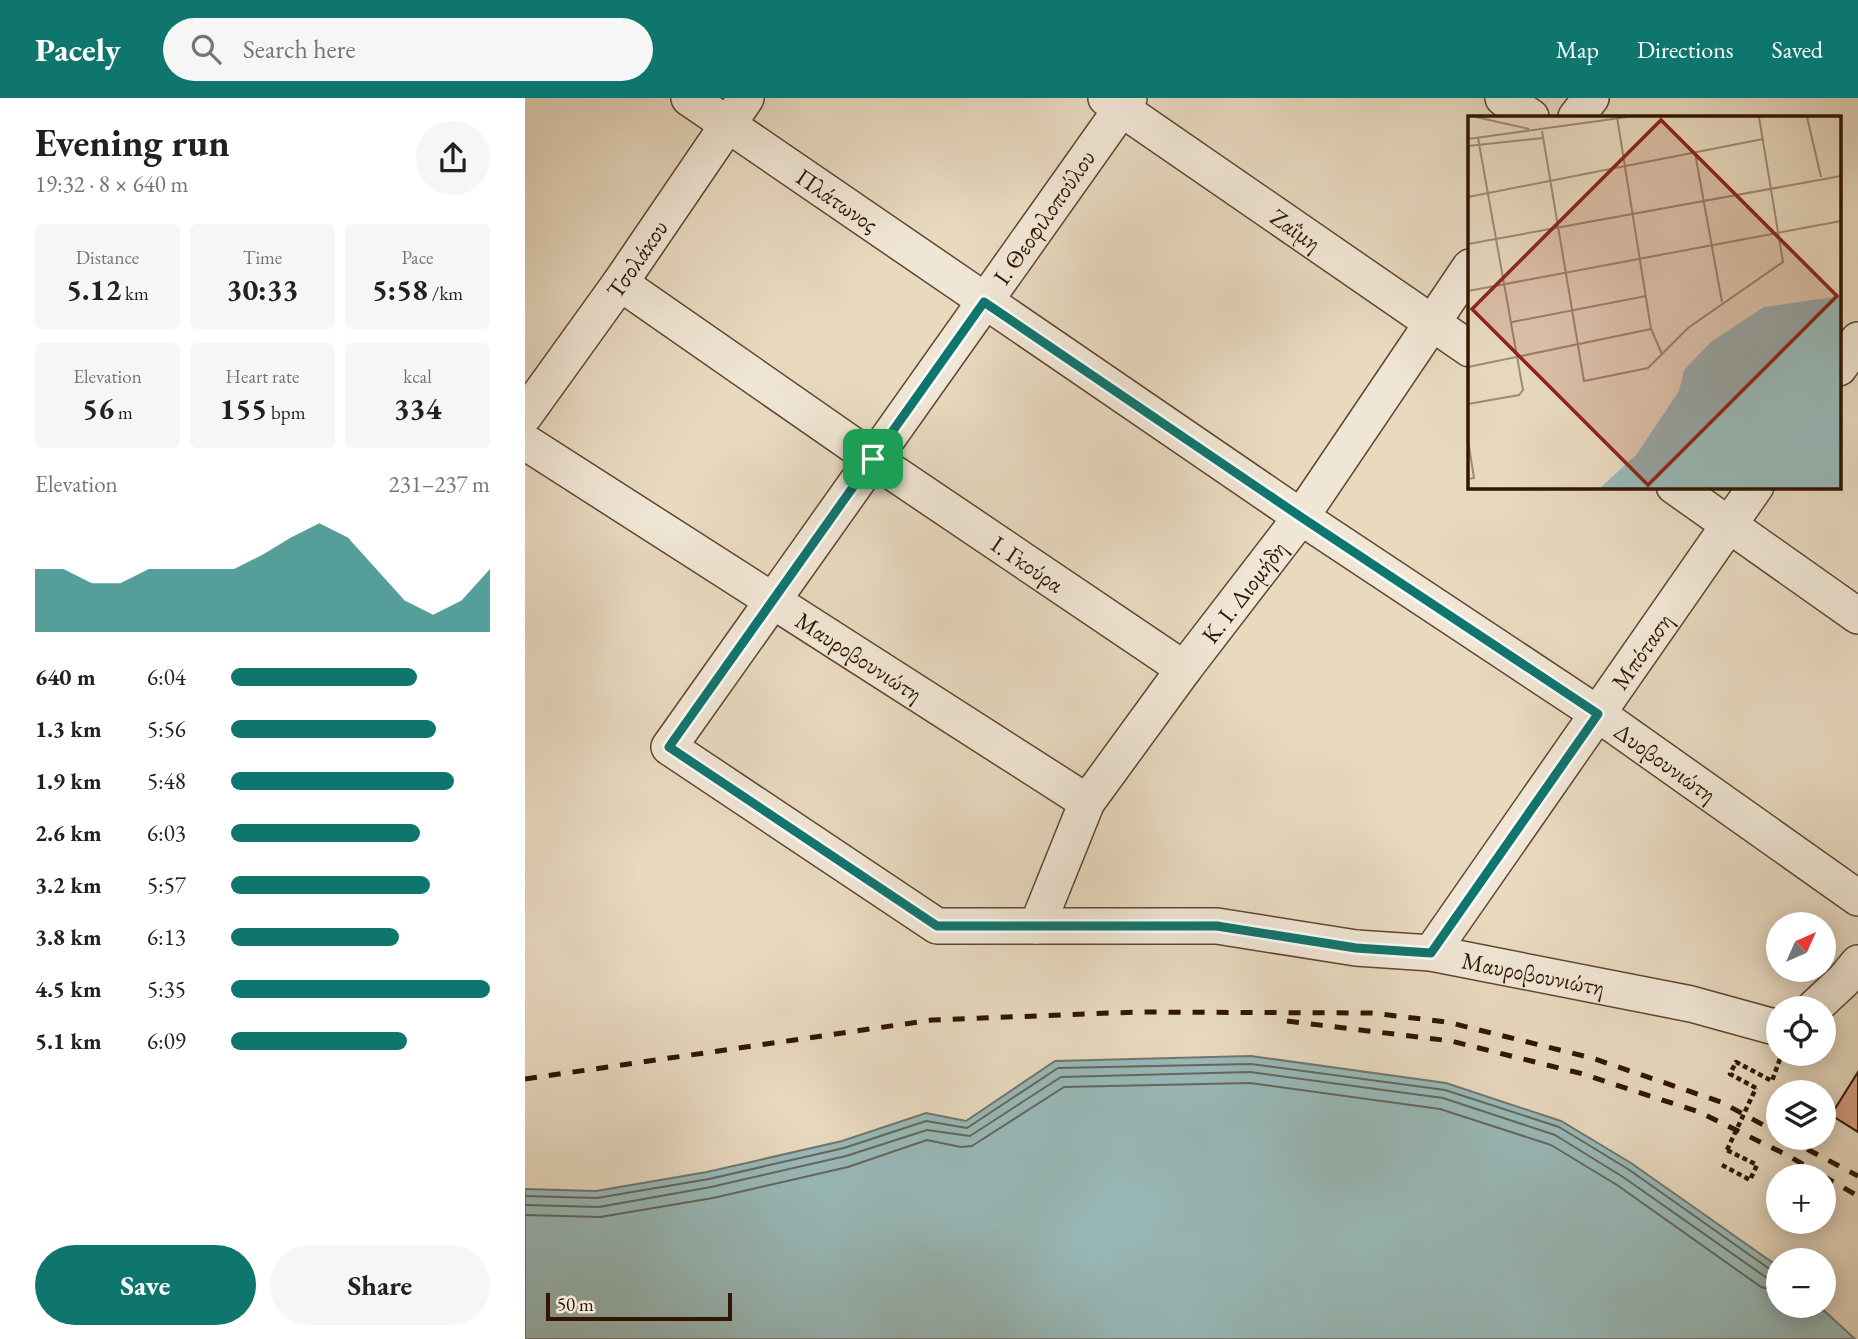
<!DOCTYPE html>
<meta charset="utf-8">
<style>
body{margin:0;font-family:"EB Garamond",serif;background:#f6f6f6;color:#202124;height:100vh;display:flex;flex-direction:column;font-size:26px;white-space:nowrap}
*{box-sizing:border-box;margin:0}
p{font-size:23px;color:#757577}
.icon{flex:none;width:38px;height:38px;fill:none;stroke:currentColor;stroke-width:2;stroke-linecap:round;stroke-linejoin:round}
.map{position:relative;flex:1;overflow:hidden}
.sheet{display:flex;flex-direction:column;background:#fff;width:525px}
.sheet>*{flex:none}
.needle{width:46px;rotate:45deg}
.controls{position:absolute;left:1241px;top:814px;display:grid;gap:14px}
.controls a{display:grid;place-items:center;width:70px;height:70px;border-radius:50%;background:#fff;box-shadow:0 4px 18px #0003;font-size:35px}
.scale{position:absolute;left:21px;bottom:18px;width:186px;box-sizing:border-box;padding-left:7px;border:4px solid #311501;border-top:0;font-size:19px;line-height:24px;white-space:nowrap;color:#311501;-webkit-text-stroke:5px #f0e6d5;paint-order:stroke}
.pin{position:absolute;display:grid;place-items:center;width:60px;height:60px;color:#fff;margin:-30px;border-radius:14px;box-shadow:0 4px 10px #0006}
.round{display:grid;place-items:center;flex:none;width:74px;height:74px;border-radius:37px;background:#f6f6f6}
.summary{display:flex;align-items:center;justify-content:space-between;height:119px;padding:0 35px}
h1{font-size:38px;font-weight:700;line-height:52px}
.metrics{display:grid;grid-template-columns:repeat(3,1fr);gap:10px;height:119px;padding:7px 35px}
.metrics div{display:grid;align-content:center;border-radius:7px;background:#f6f6f6;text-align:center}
.metrics b{font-size:30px;font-weight:700}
.metrics small{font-size:19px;font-weight:400}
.metrics p{font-size:19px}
.chart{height:196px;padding:14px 35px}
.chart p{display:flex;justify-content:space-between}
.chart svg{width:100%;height:126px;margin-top:7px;fill:#0f766e;opacity:.7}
.cta{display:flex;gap:14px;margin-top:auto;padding:14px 35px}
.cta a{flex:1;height:80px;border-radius:42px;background:#0f766e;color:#fff;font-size:28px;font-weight:700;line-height:80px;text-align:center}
.cta a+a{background:#f6f6f6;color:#202124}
ul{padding:0 35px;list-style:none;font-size:23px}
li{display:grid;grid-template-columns:112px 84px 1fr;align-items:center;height:52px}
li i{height:18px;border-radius:9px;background:#0f766e}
header{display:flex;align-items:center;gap:42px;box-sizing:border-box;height:98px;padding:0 35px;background:#0f766e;color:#fff}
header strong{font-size:33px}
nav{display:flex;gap:38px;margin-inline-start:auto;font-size:24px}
.search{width:490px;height:63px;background:#f6f6f6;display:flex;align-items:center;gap:18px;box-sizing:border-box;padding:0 24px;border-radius:38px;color:#757577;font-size:26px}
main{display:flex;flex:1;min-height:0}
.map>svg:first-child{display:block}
.water{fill:#98b9b8;stroke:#6f776f;stroke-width:2}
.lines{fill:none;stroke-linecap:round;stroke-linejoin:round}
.shore{stroke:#64675c;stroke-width:2}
.building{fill:#d29d7d;stroke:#311501;stroke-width:2}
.minor-casing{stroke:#5f4630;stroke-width:38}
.path{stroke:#311501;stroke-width:4.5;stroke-dasharray:5 3.5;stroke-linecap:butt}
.minor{stroke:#f0e6d5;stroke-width:35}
.rail{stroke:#311501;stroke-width:5;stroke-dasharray:12 12;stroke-linecap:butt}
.path-bridge{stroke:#311501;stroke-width:4.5;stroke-dasharray:5 3.5;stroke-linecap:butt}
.route-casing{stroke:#fff;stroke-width:14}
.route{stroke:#0f766e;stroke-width:9}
.labels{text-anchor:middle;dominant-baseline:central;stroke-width:5;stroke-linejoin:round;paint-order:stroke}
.street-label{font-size:24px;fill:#311501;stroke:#f0e6d5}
.inset-road{fill:none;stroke:#9f8b73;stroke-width:2}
.view{fill:#8f2418;fill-opacity:0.15;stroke:#8f2418;stroke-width:3.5}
.inset-edge{fill:none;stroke:#311501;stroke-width:3.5}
</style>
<header>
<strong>Pacely</strong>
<div class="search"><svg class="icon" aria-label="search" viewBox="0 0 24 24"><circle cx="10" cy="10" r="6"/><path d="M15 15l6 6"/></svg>Search here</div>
<nav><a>Map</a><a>Directions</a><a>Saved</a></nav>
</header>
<main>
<section class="sheet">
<div class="summary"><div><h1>Evening run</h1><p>19:32 · 8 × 640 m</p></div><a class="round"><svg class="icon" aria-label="share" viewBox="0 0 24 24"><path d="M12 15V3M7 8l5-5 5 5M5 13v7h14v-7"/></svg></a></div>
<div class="metrics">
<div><p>Distance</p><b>5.12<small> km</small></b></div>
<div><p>Time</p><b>30:33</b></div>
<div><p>Pace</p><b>5:58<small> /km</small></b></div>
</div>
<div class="metrics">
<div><p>Elevation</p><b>56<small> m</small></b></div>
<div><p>Heart rate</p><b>155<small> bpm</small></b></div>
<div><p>kcal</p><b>334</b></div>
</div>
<div class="chart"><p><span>Elevation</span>231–237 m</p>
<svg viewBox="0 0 160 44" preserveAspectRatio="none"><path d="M0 44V22L10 22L20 27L30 27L40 22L50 22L60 22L70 22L80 17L90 11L100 6L110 11L120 22L130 33L140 38L150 33L160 22V44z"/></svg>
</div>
<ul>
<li><b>640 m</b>6:04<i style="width:72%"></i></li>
<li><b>1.3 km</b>5:56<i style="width:79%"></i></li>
<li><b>1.9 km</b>5:48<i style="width:86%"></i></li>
<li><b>2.6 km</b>6:03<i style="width:73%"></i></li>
<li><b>3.2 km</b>5:57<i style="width:77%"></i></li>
<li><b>3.8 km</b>6:13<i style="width:65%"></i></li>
<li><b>4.5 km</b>5:35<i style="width:100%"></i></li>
<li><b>5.1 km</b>6:09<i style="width:68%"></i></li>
</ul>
<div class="cta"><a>Save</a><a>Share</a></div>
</section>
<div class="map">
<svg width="1333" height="1241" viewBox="0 0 1333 1241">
<rect width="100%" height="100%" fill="#e8d9bf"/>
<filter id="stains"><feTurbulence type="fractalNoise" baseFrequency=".00286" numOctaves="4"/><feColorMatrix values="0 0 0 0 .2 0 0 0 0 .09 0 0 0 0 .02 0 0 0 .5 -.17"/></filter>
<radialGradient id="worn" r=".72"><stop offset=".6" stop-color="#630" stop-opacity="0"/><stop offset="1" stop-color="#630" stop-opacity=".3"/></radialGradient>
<path class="water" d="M726 958 921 985 1036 1023 1106 1065 1251 1167 1253 1169V1208H1294L1330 1241H0V1091L71 1093 182 1074 317 1043 401 1015 441 1023 530 963Z"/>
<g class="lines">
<path class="shore" d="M0 1098 72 1100 184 1081 319 1050 401 1023 442 1030 533 970 726 966 920 992 1034 1029 1103 1071 1246 1172 1253 1174
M0 1107 74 1109 186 1089 321 1058 402 1032 445 1038 536 979 725 974 918 1000 1030 1037 1098 1079 1242 1180 1253 1182
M0 1117 75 1119 188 1100 323 1069 402 1042 436 1049 447 1048 539 989 725 985 915 1011 1026 1047 1092 1087 1236 1189 1253 1193"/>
</g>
<path class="building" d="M1333 974V1034L1306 1017Z"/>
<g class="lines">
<g class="minor-casing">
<g id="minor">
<path id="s1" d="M164 0 776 419 1073 616 1333 800"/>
<path id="s2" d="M581 0 945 251"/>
<path id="s3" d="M604 0 144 649 412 828H692L831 850 906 855 1166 906 1253 930"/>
<path d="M978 0 1006 19"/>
<path d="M1051 19 1066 0"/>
<path id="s4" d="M95 185 348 361 659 571"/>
<path d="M1314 270 1333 242"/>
<path id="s5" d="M0 317 95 185 221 0"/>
<path id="s6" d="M0 344 562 704"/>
<path d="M1149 388 1333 518"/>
<path id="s7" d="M512 828 562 704 659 571 776 419 945 169"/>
<path id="s8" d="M906 855 1231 388"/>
<path d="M1289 910 1319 882 1333 865"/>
</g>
</g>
<path class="path" d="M1231 990 1205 976 1211 964 1247 983 1256 958
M1197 1067 1225 1082 1232 1067 1202 1052"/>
<use href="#minor" class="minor"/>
<path class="rail" d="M762 923 926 943 1058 976 1174 1014 1262 1057 1298 1078
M0 981 407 922 612 914 846 915 922 924 1067 960 1196 1004 1253 1035
M1261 1040 1333 1078
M1298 1078 1333 1098"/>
<path class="path-bridge" d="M1202 1052 1231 990"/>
</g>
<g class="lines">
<g class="route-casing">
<path id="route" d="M459 204 776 419 1073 616 906 855 831 850 692 828H412L144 649Z"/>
</g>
<use href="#route" class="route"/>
</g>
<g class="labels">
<g class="street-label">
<text stroke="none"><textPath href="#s1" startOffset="180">Πλάτωνος</textPath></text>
<text transform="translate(519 119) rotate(-55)">Ι. Θεοφιλοπούλου</text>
<text stroke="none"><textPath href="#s2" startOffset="231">Ζαΐμη</textPath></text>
<text stroke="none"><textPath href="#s5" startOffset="192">Τσολάκου</textPath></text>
<text stroke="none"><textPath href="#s4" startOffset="495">Ι. Γκούρα</textPath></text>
<text stroke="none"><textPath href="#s7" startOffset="396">Κ. Ι. Διομήδη</textPath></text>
<text stroke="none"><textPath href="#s8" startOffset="368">Μπόταση</textPath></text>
<text stroke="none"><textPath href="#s6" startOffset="397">Μαυροβουνιώτη</textPath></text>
<text stroke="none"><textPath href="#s1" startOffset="1181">Δυοβουνιώτη</textPath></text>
<text stroke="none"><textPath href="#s3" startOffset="1718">Μαυροβουνιώτη</textPath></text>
</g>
</g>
<g transform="translate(943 18)">
<rect width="373" height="373" fill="#e8d9bf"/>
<path d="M373 180V372H132L169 338 211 275 216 254 243 226 296 191Z" fill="#98b9b8"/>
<path class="inset-road" d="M8 1 61 13M149 1 183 213 194 238M339 1 353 61M74 15 116 265 180 252 220 212 315 146 291 1M0 23 159 1M0 30 75 22M227 37 254 186M0 81 295 23M0 128 373 60M0 175 373 105M44 206 178 180M0 251 183 213M0 288 51 279 55 274 10 22M0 324 6 362 0 363"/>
<path class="view" d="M193 4 369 180 180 369 4 193Z"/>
<rect width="373" height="373" class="inset-edge"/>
</g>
<rect width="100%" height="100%" filter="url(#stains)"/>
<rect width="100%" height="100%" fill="url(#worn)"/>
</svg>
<div class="controls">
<a><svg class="needle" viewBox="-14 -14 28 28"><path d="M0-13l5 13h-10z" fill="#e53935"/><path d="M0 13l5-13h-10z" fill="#757577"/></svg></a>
<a><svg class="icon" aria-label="locate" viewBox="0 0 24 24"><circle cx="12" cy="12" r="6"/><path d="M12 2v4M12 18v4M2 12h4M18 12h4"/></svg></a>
<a><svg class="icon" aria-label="layers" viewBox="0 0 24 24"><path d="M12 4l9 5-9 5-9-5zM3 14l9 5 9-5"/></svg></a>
<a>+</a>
<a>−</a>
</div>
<div class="scale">50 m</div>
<div class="pin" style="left:348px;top:361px;background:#1e9e55"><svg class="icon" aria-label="arrive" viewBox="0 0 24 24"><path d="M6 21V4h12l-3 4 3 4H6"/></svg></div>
</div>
</main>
